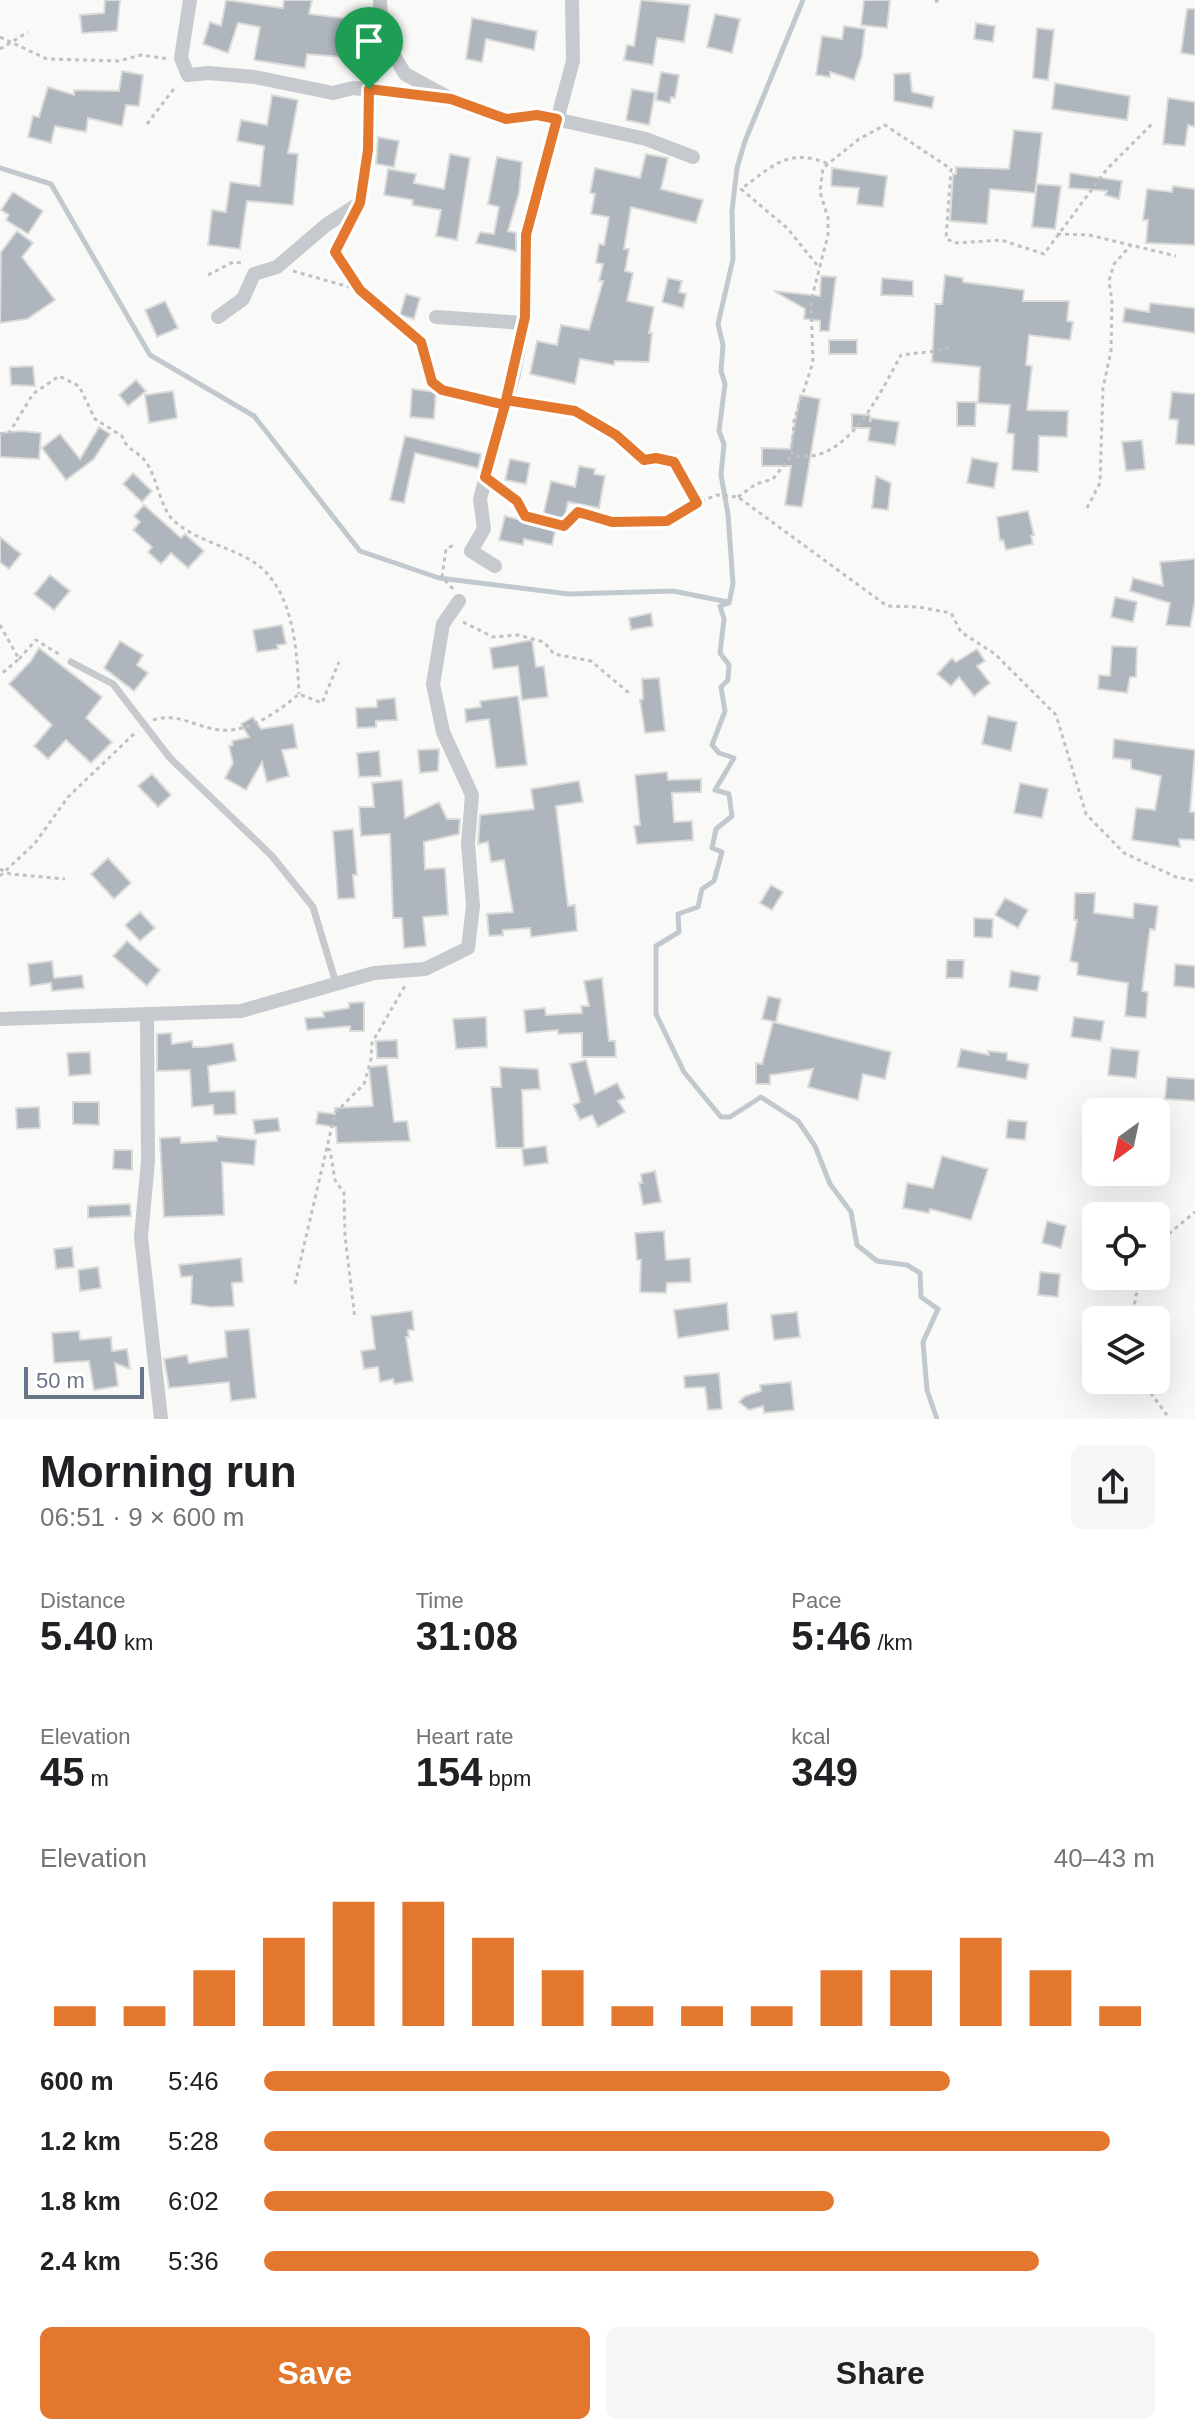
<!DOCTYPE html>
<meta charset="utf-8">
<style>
body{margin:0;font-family:Helvetica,sans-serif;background:#f6f6f6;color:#202124;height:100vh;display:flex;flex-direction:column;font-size:30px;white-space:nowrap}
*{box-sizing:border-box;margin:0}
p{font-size:26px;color:#757577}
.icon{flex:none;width:44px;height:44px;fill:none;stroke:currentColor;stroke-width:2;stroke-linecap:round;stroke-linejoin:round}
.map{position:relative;height:1419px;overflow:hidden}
.side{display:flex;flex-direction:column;background:#fff;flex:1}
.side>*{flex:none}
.needle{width:52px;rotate:213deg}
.controls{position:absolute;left:1082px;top:1098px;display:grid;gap:16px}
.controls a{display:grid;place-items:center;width:88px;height:88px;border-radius:12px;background:#fff;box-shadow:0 8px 32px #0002;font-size:40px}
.scale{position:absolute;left:24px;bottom:20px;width:120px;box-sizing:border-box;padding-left:8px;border:4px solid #697588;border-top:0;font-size:22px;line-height:28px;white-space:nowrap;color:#697588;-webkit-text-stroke:6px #fff;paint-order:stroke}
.pin{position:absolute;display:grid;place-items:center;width:68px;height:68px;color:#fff;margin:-82px -34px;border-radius:50% 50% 50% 0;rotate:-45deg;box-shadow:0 0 8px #0007}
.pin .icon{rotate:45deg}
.round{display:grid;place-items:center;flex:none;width:84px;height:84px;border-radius:12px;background:#f6f6f6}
.head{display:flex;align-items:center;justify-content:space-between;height:136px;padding:0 40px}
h1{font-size:44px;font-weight:700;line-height:60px}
.metrics{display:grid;grid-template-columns:repeat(3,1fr);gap:12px;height:136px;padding:8px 40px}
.metrics div{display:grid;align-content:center}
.metrics b{font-size:40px;font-weight:700}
.metrics small{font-size:22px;font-weight:400}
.metrics p{font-size:22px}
.chart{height:224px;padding:16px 40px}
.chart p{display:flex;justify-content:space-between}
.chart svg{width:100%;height:144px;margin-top:8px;stroke:#e3772e;stroke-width:6}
.button{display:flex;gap:16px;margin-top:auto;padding:16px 40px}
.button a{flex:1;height:92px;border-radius:12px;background:#e3772e;color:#fff;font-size:32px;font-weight:700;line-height:92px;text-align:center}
.button a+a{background:#f6f6f6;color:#202124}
ul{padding:0 40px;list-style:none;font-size:26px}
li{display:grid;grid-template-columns:128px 96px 1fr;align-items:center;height:60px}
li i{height:20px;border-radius:10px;background:#e3772e}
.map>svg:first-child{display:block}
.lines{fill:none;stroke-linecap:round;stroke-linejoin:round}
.stream{stroke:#c1c9cf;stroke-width:5}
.building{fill:#aeb5bc;stroke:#dbdcda;stroke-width:2}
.path{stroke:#c0c1c4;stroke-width:3;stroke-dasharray:4 4;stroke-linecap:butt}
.lane{stroke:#c6c9cd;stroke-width:7}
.street{stroke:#c6c9cd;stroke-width:14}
.route-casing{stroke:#fff;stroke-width:16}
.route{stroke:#e3772e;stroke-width:10}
</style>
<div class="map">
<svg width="1195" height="1419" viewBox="0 0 1195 1419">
<rect width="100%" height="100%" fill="#f9faf8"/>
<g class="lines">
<path class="stream" d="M803 0 745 141 737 168 732 211 733 259 718 324 723 345 721 371 725 384 719 431 724 444 721 475 728 514 733 584 729 603 720 606 724 619 720 653 729 665 728 680 721 687 725 711 712 745 719 753 734 758 715 790 729 794 732 816 716 829 712 848 722 852 714 881 702 889 698 907 678 914 679 932 656 946V1014L684 1072 721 1117H730L761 1097 798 1121 815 1146 830 1184 851 1212 857 1245 877 1261 907 1265 920 1273 921 1297 938 1309 923 1342 927 1390 937 1419
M0 168 51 184 150 355 254 416 360 551 439 578 569 594 673 591 728 602"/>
</g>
<path class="building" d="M105 0H120L117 31 82 33 80 15 104 13Z
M226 0 283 8 284 0H312L309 14 350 19 347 35 357 36 354 58 307 54 305 68 254 60 260 27 238 23 228 53 203 44 210 22 221 26Z
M641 0 690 5 684 42 657 38 653 65 624 60 627 45 634 46Z
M864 0H890L887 28 861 25Z
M1187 9H1195V55L1181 53Z
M715 14 740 19 732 53 707 47Z
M472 18 537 31 534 50 486 39 482 62 466 59Z
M976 23 995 26 993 42 974 39Z
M844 26 865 29 862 56 854 80 830 72V77L816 75 822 36 842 39Z
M1037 28 1054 30 1048 80 1033 78Z
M122 71 143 75 139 106 126 105 122 126 88 118 86 132 55 126 51 143 28 137 33 116 39 117 48 87 74 95V90L119 91Z
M661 72 679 75 675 98 671 97 670 103 656 100Z
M910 73 912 92 934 97 932 108 894 101V74Z
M1055 83 1130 96 1127 120 1052 109Z
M632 89 655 93 649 125 626 120Z
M272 95 298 100 288 153 298 154 293 205 247 201 240 249 208 245 212 210 226 212 230 182 260 186 264 146 237 141 241 120 267 125Z
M1168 98 1195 102V127L1188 125 1185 146 1163 144Z
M1014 130 1042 133 1035 193 990 189 987 224 950 221 953 174H956V167L1009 169Z
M378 137 399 141 394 167 376 164Z
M450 154 470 158 457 240 436 236 441 210 412 205 413 200 384 195 388 169 416 174 414 183 444 189Z
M646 154 668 158 661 189 703 200 696 223 631 207 624 249H629L625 271 633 273 627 301 654 307 649 333H652L649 362 615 361 614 365 580 359 575 384 530 374 537 341 557 345 561 325 589 330 603 281H599L603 264 596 263 599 244 604 245 609 217 591 214 595 194 590 193 595 168 640 178Z
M497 157 522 162 519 193 508 231 516 233V251L476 243 480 232 494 234 499 207 488 204Z
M832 168 887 176 883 207 857 204 859 188 831 186Z
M1070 173 1122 181 1119 199 1105 195 1107 191 1069 188Z
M1037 184 1061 186 1055 229 1032 227Z
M1173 186 1195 189V245L1146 243 1148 220H1143L1147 189 1172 192Z
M13 192 43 211 28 234 6 220 9 215 1 210Z
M17 231 33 243 22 257 55 300 27 319 0 323 1 252Z
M945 275 963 278V282L1024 290 1023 301H1069L1067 321 1073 322 1070 340 1029 335 1026 365 1032 366 1027 410 1068 411 1067 437 1039 436 1038 472 1012 470 1014 434 1007 433 1010 405 978 403 980 367 932 362 935 304H942Z
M821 276 836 277 829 331H820V321L804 319 805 309 774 291 820 296Z
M668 278 682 281 679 292 686 294 683 308 662 302Z
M882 278 913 281V296L881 295Z
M406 294 420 298 414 319 400 315Z
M165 301 178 328 157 337 145 310Z
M1150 303 1195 308V333L1123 322 1125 308 1149 312Z
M829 340H857V354H829Z
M33 366 35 386 11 385 10 367Z
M136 380 146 391 128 406 119 395Z
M412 389 436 392 434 419 410 417Z
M173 391 177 418 149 423 145 395Z
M1172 392 1195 394V445L1176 444 1178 420 1169 419Z
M800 395 820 399 802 507 785 505 791 466H762V448L790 449Z
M957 402H976L975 426H957Z
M852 414 870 415V422L871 418 899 422 895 445 868 441 870 428H852Z
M99 427 110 434 94 459 66 480 42 448 60 434 80 459Z
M21 431 41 433 39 459 0 457V433Z
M405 436 481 454 478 468 415 453 404 503 390 500Z
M1142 440 1145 469 1126 471 1122 442Z
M972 458 998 463 994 488 967 483Z
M510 459 530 463 526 484 505 480Z
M579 466 595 469 594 474 605 476 599 508 568 502 564 520 558 519 552 545 524 539 523 545 499 540 505 516 541 525 551 481 575 487Z
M133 473 152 491 142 502 123 484Z
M876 476 891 483 888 510 872 508Z
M144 505 181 538 185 534 204 551 188 568 171 553 161 564 148 552 152 547 133 530 140 522 134 516Z
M1028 511 1034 535 1031 536 1033 544 1006 550 1003 540 1000 541 997 517Z
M0 537 21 554 9 569 0 562Z
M1195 559V601L1190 627 1166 625 1170 603 1130 591 1133 578 1163 586 1160 562Z
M50 575 70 591 54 610 34 594Z
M1115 597 1137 602 1133 622 1111 617Z
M651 613 653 626 631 630 629 618Z
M282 625 286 644 277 645 278 649 257 652 253 630Z
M532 640 536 667 544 666 548 697 522 700 518 666 493 669 490 648Z
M120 641 143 655 137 665 148 673 134 691 104 668Z
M1112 646 1137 647 1136 677H1130L1127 693 1098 689 1099 675 1110 676Z
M39 648 102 697 86 718 112 742 91 763 66 740 48 759 34 746 52 725 9 684 31 661Z
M977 649 985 661 977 666 990 683 974 696 959 677 951 686 937 674 952 658 956 662Z
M659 678 665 731 645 733 640 700 643 699 642 679Z
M518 696 527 765 496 768 489 719 466 722 465 709 481 707 480 701Z
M395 698 397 720 376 721V727L357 728 356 708 377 707V700Z
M988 716 1017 722 1011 751 982 744Z
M253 717 261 729 293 724 297 748 282 750 289 776 267 782 262 762 246 790 225 778 233 763 229 746 233 745 232 741 249 737 241 724Z
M1114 739 1195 750 1190 812H1195V840L1179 839 1180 847 1132 840 1136 808 1155 810 1161 776 1131 769V760L1113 758Z
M439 749 438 771 420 773 418 750Z
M379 751 381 776 359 777 357 753Z
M667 772 668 780 701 779V792L672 793 674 822 692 821 693 840 637 844 634 826 640 825 635 775Z
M152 774 171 795 158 807 138 786Z
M402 780 405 818 439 802 447 819H460L459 834 424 842 425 869 445 868 448 915 423 917 426 946 404 948 402 918H393L390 834 361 836 359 807H374L372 783Z
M579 781 583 802 556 806 568 906 575 905 577 931 531 937 530 928 503 930V935L489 936 487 914 513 912 504 860 491 862 488 842 478 844 480 815 534 809 531 789Z
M1020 783 1048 789 1042 818 1014 813Z
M353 829 357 875H353L355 898 338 899 333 831Z
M108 858 131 883 114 899 91 874Z
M771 885 783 892 772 910 760 903Z
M1075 893H1095L1094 913 1133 918 1134 903 1158 906 1155 930 1150 929 1142 991 1148 992 1146 1018 1125 1016 1128 983 1077 975 1078 963 1070 961 1077 920H1074Z
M1005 898 1028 910 1018 928 995 915Z
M140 912 155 928 140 941 125 925Z
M974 918 993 919 992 938 974 937Z
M127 941 160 970 147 986 113 956Z
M947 960H964L963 978H946Z
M52 961 54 978 82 975 84 988 52 991 51 983 30 986 28 964Z
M1175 964 1195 966V988L1174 986Z
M1011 971 1040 976 1037 991 1009 987Z
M602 978 609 1041H615L616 1057H582V1033L558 1034V1030L526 1033 524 1010 545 1008 546 1015 582 1013 581 1006H589L584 981Z
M768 996 781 999 776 1022 762 1019Z
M364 1002V1031H350V1026L307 1030 305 1018 324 1017 323 1012 349 1008V1003Z
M486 1017 487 1047 456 1049 453 1019Z
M1074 1017 1104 1021 1101 1041 1071 1037Z
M773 1022 891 1052 885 1079 863 1074 858 1100 808 1087 813 1069 770 1075V1084H756V1063L762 1064Z
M171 1033 172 1044 192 1041 193 1047H204L233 1043 236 1061 208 1066 210 1092 235 1091 236 1114 214 1115 213 1105 192 1107 190 1070 157 1071V1034Z
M397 1040 398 1058H377L376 1041Z
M1111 1048 1139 1051 1136 1078 1108 1075Z
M961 1049 989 1055 988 1051 1007 1053V1060L1029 1064 1026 1079 957 1067Z
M90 1052 91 1074 69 1076 67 1053Z
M586 1060 595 1094 617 1083 625 1098 618 1101 625 1112 598 1127 592 1115 580 1120 573 1105 580 1102 570 1064Z
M387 1065 394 1122 407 1121 410 1141 337 1143 336 1127 316 1124 318 1112 335 1114V1108L373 1106 369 1067Z
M500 1067 538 1069 540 1089 522 1090 524 1148H496L491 1087H501Z
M1167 1077 1195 1079V1101L1165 1099Z
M73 1102H99V1125L73 1124Z
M39 1107 40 1128 17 1129 16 1108Z
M278 1118 280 1131 255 1134 253 1120Z
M1008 1120 1027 1122 1025 1140 1006 1138Z
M217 1136 256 1140 254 1165 222 1162 224 1215 164 1217 160 1138 180 1137 181 1143 217 1141Z
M546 1146 548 1163 524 1166 522 1149Z
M114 1150H132V1170L113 1169Z
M942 1156 988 1169 971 1220 930 1209 929 1213 903 1208 907 1183 933 1188Z
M655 1171 661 1202 643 1205 639 1183H642L641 1174Z
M130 1204 131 1216 88 1218V1206Z
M1047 1221 1066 1226 1061 1248 1042 1243Z
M664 1231 666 1260 690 1258 691 1282 667 1283 666 1293 640 1292 641 1260H637L635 1233Z
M72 1247 74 1267 56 1269 54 1249Z
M241 1258 243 1282 232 1283 234 1306 211 1307 191 1304 192 1276 181 1277 179 1265Z
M98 1267 101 1288 80 1291 78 1270Z
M1040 1272 1060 1274 1058 1297 1038 1295Z
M727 1303 729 1330 678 1338 674 1310Z
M412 1311 414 1330H408L409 1337H406L413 1381 394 1384 393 1379 380 1382 378 1367 364 1369 361 1351 375 1349 371 1316Z
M797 1312 800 1337 774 1340 771 1315Z
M249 1329 256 1398 231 1401 229 1382 169 1388 164 1359 187 1355 189 1363 227 1357 225 1331Z
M79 1331 80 1340 111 1337 112 1351 127 1349 130 1369 115 1363 118 1386 94 1390 89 1361 54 1363 52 1333Z
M719 1373 722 1409 708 1410 705 1387 685 1388 684 1376Z
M791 1382 794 1410 764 1413 763 1406 749 1410 739 1402 745 1396 761 1391 760 1385Z"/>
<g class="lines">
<path class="path" d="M935 2 939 0
M0 37 47 59 119 61 141 55 169 59
M0 49 28 32
M147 124 176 86
M345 232 335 252 360 290
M1057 234 1089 235 1176 256
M817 265 787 228 741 189C773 166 788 147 829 164
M293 271 360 290 421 342 432 382 442 390 493 402
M208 275 233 262 243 263
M949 347 936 351 901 355C880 393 846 468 792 455L794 421 813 362 811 301 828 235V218L820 192 823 168 859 139 885 125 951 169 946 238 954 243 1001 240 1044 254 1107 169 1152 124
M523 403 575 411 616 435 644 460 656 458 674 462 697 503
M0 434 9 433 33 394 59 376 79 386 95 419 122 436C126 450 138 451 146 462 158 479 160 509 175 522 198 541 227 546 252 561 294 587 297 650 299 694
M497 486 517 501 525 516 564 526 578 512 612 522 667 521 690 506 717 495 738 497 887 606 919 607 951 613 961 632 995 654 1056 715 1086 814 1124 853 1176 877 1195 881
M738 497 756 484 773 479 792 455
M1087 508 1100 483 1103 388 1111 351 1112 302 1109 281 1114 264 1131 245
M453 589 442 577 446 549 456 544
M463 622 493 637 518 635 544 642 554 654 591 661 629 693
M0 625 19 659 0 675
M19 659 36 640 62 656
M153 720C177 712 195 727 220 730 249 733 279 711 299 694L322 703 339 662
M0 869 10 874 65 879
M0 876 35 843 68 797 137 731
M327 1149 330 1150 335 1180 344 1193 345 1236 355 1319
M1156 1254 1165 1237 1195 1212
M295 1284 335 1113 364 1084 371 1059 372 1043 406 984
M1132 1320 1136 1295 1145 1276
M1141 1380 1167 1415"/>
<path class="lane" d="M71 662 113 684 170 758 272 856 313 907 336 983"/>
<path class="street" d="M190 0 181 58 188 75 208 73 255 77 333 93 353 88 443 98
M380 0 382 36 405 74 451 99 506 119 537 115 646 139 693 157
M218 317 243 299 254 274 277 267 326 225 360 203 368 150 369 89 382 36
M436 317 524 323
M495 566 471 551 484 529 480 499 514 374 525 317 526 235 573 61 572 0
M147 1014 148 1161 141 1237 161 1419
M0 1019 241 1011 374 973 425 969 468 948 473 906 468 843 472 795 443 732 433 684 443 624 459 601"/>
</g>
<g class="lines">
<g class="route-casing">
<path id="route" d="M369 89 451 99 506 119 537 115 557 119 526 235 525 317 506 400 575 411 616 435 644 460 656 458 674 462 697 503 667 521 612 522 578 512 564 526 525 516 517 501 485 477 505 405 442 390 432 382 421 342 360 290 335 252 360 203 368 150Z"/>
</g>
<use href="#route" class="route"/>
</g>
</svg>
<div class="controls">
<a><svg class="needle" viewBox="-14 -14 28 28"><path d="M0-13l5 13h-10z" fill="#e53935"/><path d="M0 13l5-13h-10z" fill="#757577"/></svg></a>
<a><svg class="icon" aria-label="locate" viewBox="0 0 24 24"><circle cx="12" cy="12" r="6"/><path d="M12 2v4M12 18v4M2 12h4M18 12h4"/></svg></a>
<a><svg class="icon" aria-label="layers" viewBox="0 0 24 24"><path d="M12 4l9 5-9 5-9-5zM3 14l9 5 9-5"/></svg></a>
</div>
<div class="scale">50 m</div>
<div class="pin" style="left:369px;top:89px;background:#1e9e55"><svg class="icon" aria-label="arrive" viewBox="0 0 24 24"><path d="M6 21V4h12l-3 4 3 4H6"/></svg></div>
</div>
<section class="side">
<div class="head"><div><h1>Morning run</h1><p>06:51 · 9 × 600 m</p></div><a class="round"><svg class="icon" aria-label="share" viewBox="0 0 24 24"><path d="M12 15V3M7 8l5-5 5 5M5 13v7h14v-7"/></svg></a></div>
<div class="metrics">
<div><p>Distance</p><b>5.40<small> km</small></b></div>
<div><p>Time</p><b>31:08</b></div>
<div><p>Pace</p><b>5:46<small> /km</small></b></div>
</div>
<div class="metrics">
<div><p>Elevation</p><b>45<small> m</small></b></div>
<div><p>Heart rate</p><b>154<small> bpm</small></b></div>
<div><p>kcal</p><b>349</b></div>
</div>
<div class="chart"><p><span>Elevation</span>40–43 m</p>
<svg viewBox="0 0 160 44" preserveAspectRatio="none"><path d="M5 44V38M15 44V38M25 44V27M35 44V17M45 44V6M55 44V6M65 44V17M75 44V27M85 44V38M95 44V38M105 44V38M115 44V27M125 44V27M135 44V17M145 44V27M155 44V38"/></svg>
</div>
<ul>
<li><b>600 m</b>5:46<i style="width:77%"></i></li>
<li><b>1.2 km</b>5:28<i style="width:95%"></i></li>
<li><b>1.8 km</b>6:02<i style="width:64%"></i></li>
<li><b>2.4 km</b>5:36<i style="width:87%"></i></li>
</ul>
<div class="button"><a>Save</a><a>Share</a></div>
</section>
